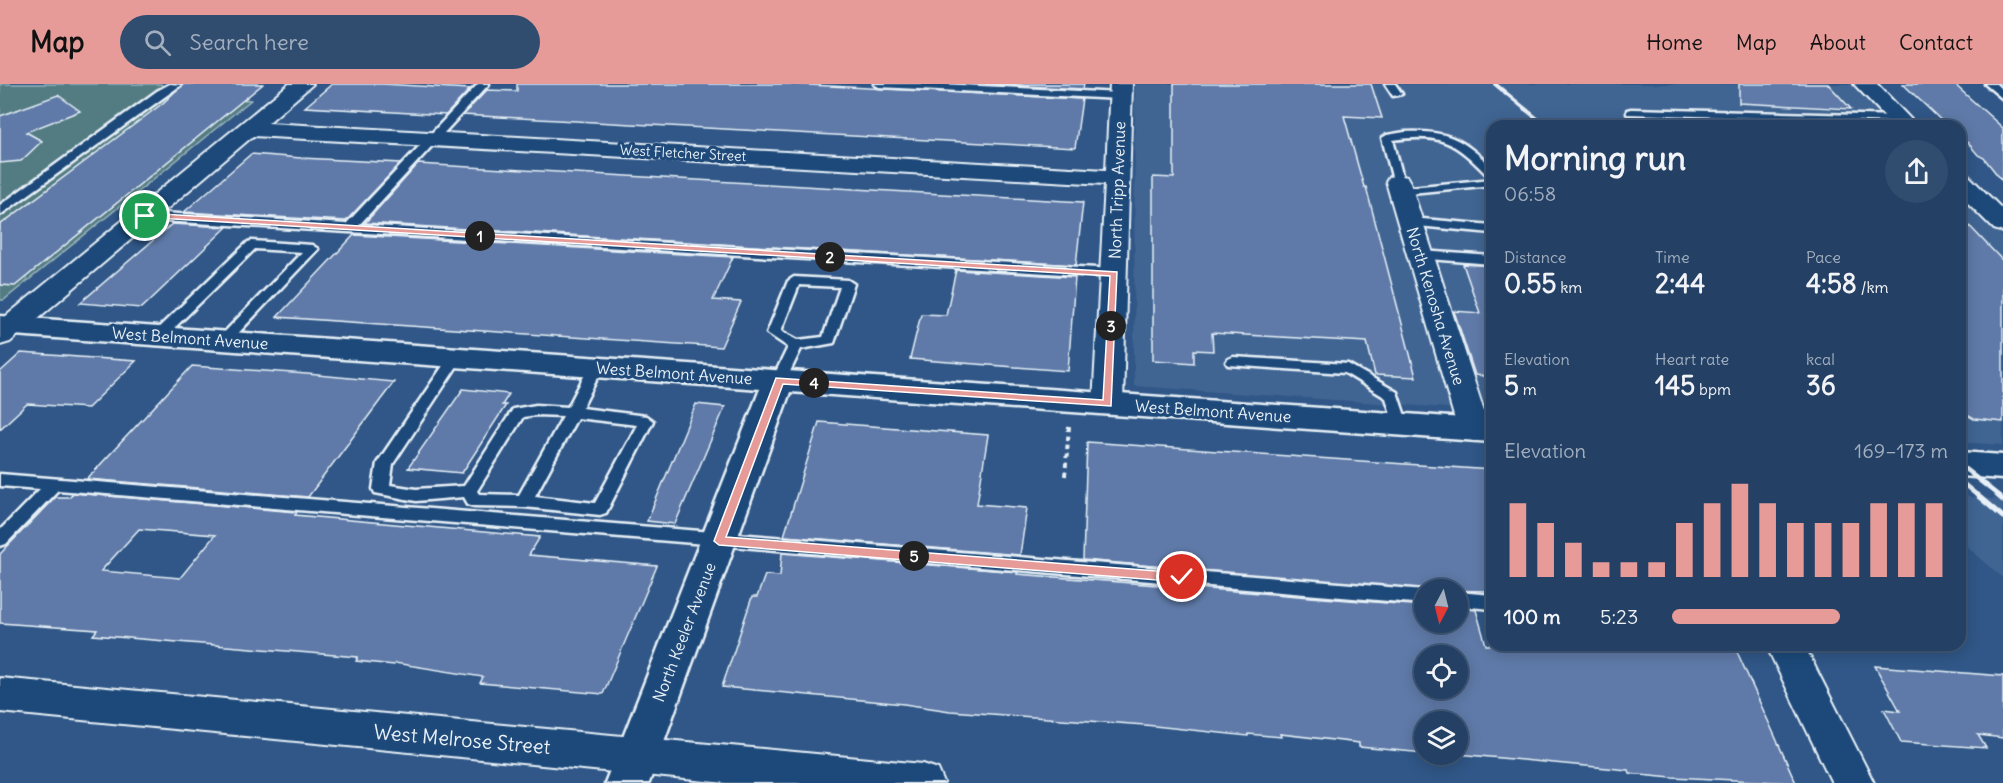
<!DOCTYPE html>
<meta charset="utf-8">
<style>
body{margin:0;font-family:Delius,sans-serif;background:#304c6e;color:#f1f3f6;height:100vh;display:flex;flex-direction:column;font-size:22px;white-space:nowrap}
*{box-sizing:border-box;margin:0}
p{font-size:20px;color:#a3afbf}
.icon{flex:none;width:33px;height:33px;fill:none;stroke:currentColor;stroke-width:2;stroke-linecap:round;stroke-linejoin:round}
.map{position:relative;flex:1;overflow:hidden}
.details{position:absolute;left:1486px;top:36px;width:480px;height:531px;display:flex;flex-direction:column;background:#244165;border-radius:18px;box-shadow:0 3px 15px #0003,0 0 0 2px #415a79}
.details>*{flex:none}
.needle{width:39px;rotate:187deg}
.buttons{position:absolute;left:1414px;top:495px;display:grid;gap:12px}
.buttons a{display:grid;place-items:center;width:54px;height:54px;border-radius:50%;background:#244165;box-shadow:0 3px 15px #0003,0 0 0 2px #415a79;font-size:30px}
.pin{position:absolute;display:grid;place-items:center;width:51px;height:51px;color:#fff;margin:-26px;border:3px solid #fff;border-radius:50%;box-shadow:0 2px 6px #0007}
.km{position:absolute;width:30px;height:30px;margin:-15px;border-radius:50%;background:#222;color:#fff;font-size:16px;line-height:30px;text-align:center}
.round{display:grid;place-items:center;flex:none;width:63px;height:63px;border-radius:32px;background:#304c6e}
.summary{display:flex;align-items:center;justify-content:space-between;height:102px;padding:0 18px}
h1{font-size:33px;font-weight:700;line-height:45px}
.metrics{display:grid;grid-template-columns:repeat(3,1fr);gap:9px;height:102px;padding:6px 18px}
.metrics div{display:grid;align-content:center}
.metrics b{font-size:26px;font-weight:700}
.metrics small{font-size:16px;font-weight:400}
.metrics p{font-size:16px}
.chart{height:168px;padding:12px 18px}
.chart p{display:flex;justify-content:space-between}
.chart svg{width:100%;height:108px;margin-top:6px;stroke:#e69b98;stroke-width:6}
ul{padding:0 18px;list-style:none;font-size:20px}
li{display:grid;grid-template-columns:96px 72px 1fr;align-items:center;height:45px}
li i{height:15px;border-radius:8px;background:#e69b98}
header{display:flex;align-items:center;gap:36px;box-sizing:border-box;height:84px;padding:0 30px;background:#e69b98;color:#111}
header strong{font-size:28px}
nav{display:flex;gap:33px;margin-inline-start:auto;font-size:21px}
.search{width:420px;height:54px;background:#304c6e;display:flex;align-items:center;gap:15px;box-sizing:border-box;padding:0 21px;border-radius:33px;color:#a3afbf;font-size:22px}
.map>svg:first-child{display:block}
.built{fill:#416593}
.green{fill:#537b82;stroke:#9eb6bd;stroke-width:1.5}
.building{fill:#5e7aa8;stroke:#e8f1f8;stroke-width:1.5;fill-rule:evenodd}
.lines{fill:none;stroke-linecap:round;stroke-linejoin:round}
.lane-casing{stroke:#e8f1f8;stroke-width:5}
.street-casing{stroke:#e8f1f8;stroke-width:4}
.secondary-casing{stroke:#e8f1f8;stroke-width:5}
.path{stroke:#e8f1f8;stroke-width:4;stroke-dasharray:4.5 4.5;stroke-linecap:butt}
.lane{fill:#1f4a7a;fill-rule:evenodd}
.street{fill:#1f4a7a;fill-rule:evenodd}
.secondary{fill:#1f4a7a;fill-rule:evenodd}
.rail-far2{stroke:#e8f1f8;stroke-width:4}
.rail-far1{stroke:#e8f1f8;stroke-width:4.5}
.rail{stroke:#e8f1f8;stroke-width:5}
.route{fill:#e69b98;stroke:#fff;stroke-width:1.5}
.labels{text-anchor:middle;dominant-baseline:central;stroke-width:6;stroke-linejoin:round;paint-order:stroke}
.far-street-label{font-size:14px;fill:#e8f1f8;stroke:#1f4a7a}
.street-label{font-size:16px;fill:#e8f1f8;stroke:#1f4a7a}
.near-street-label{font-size:20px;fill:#e8f1f8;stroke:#1f4a7a}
</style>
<header>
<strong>Map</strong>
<div class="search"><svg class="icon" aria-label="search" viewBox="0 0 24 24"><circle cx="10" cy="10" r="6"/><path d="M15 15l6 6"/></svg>Search here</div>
<nav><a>Home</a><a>Map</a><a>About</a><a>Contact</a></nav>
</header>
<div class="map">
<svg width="2003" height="699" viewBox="0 0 2003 699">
<rect width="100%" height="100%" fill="#305787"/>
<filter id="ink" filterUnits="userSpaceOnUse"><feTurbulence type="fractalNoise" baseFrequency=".0167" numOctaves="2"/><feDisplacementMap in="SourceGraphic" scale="12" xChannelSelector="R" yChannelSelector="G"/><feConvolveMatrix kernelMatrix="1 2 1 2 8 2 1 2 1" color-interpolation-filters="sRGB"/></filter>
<g filter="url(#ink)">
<path class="built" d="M1135 0H1853L1894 42H1492V327L1134 302Z
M1960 110 2003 154V361L1961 358Z
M1961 412 2003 416V494L1961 457Z"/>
<path class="green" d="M0 0H161L172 11 181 13 251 16 4 216H0Z"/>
<path class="building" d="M183 0H263L15 202 0 201V141L163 19Z
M332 0H383L470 5 446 31 305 23Z
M517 0H790L1082 15 1075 64 463 31 487 6 517 7Z
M985 0H1084L1083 5Z
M1174 0H1371L1382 34 1344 32 1364 103H1366L1416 293 1375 291 1367 258 1212 249 1213 267 1194 266V279L1153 276V93L1174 94Z
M1739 0H1828L1851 25 1739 19Z
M1903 0H1954L2003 44V98L1984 74 1978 71 1968 59 1960 56V42H1947Z
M58 11 80 27 26 48 42 57 21 77 0 79V32Z
M251 70 301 74 401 79 346 137 184 128Z
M418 80 1083 118 1076 181 365 139Z
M1960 132 2003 177V338L1974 335 1960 327Z
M172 140 227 143 142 224 80 219Z
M354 151 733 173 713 216 741 218 721 263 277 233Z
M1463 180 1492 182V293L1475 291 1454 227 1480 229Z
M956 186 1075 193 1068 287 910 275 921 230 946 231Z
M21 269 136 277 88 324 27 320 0 345V288Z
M192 282 307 290 394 298 308 413 87 395Z
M463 305 509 310 502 321H506L462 389 408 384Z
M696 320 725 323 675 440 647 437Z
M819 338 988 351 977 420 1027 424 1020 471 784 452Z
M1087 358 1492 386V507L1427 506 1083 476Z
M73 409 297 428 295 431 540 453 529 471 657 482 603 610 480 599 483 593 395 579 394 581 356 577 358 573 93 551 97 546 0 539V470L55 413H69ZM139 445 215 451 180 494 101 487Z
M782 469 1018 488 1017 490 1425 522V538H1458V524L1476 526 1486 561H1734L1796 699 1672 693 1629 689 1628 686 1458 670V638H1425V669L1359 663V659L1280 650 1281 653 1248 650V652L1145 641 950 627 904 620 722 603 752 513H757L765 491 780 492ZM1425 572H1458V604H1425Z
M1875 582 2003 592V654L1978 651 1986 664 1901 658 1884 625 1900 627Z"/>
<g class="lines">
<g class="lane-casing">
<path id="lane" d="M170 0 181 1 0 131V121L157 7Z
M478 0H489L359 141 1114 185 1120 189 1114 193 145 136 139 132 145 128 346 140Z
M874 0H940L1120 9 1125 12 1120 15 879 3Z
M1385 0H1395L1402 10 1393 12Z
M1985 0H1996L2003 7V15Z
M1631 25 1899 32 1904 35 1899 38 1627 30V26Z
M1405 48C1447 46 1464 55 1492 84V93L1488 92C1455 58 1442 49 1393 56L1404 98 1402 100H1394L1382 54 1387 51Z
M1492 95V101L1401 110 1395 107 1401 104Z
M1411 134 1492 141V149L1407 141 1405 138Z
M252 157 312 161 318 165 228 260 223 261 216 257 302 168 255 165 163 255H153L151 252 153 249 248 158Z
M1421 167 1492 172V180L1417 174 1415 171 1417 168Z
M794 193 848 196 854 200 834 259 801 265 786 296 779 301 772 296 788 263 767 249 788 197ZM799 201 840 203 823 253 798 256 781 247Z
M456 269 463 273 393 380 390 401 416 405 464 402 513 325 536 321 568 323 589 283 596 278 603 283 582 324 646 332 653 337 606 429 600 431 524 423 474 422 468 420 464 413 416 417 375 409 373 405 377 379 451 270ZM536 331 563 332 519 411 479 410 477 407 523 333ZM577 334 637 341 595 419 535 412Z
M1233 273 1348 280 1397 308 1408 341 1406 345H1396L1386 314 1345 289 1228 281 1226 278 1228 275Z
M0 390 1425 506V520L58 406 6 460 0 462V446L40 405 0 402Z
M1458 508 1492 511V525L1458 522Z"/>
</g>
<g class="street-casing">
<path id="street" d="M289 0H313L268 39 1106 86 1110 0H1132L1123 320 1119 327 1108 330 1097 327 1093 320 1105 100 253 52 10 258 0 261V237Z
M1854 0H1877L1917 42H1894Z
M1960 90 1969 92 2003 126V148L1994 145 1960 111Z
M1398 91 1407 93 1410 98 1490 346 1485 354 1474 357 1463 354 1458 346 1386 98 1389 93Z
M1766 561H1804L1874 699H1832Z
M0 594 923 680 938 685 944 699H726L0 628Z"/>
</g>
<g class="secondary-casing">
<path id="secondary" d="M0 232 1492 336V358L790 308 649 699H605L760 305 0 250Z
M1960 368 2003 371V395L1960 392Z"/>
</g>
<path class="path" d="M1065 392 1069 343"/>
<use href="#lane" class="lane"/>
<use href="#street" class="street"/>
<use href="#secondary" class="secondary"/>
<path class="rail-far2" d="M1495 0 1546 42"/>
<path class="rail-far1" d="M1960 381 1999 412
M1960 397 1978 412"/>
<path class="rail" d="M1977 411 2003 433
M1997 411 2003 416"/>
</g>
</g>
<path class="route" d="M145 129 1117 188 1111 322 783 300 726 453 1182 489 1187 493 1182 498 719 461 714 457 776 294 1103 316 1110 192 142 133V130Z"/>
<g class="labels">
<g class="far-street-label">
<text transform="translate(683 69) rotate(3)">West Fletcher Street</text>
</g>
<g class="street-label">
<text transform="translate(1117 106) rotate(-88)">North Tripp Avenue</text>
<text transform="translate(1436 222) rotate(73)">North Kenosha Avenue</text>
<text transform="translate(190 254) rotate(4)">West Belmont Avenue</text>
<text transform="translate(674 289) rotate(4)">West Belmont Avenue</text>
<text transform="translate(1213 327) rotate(4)">West Belmont Avenue</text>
<text transform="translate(684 548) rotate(-69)">North Keeler Avenue</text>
</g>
<g class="near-street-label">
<text transform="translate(462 655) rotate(5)">West Melrose Street</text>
</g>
</g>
</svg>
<div class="buttons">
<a><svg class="needle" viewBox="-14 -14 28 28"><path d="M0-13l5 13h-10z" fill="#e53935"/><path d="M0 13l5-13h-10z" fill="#a3afbf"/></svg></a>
<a><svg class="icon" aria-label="locate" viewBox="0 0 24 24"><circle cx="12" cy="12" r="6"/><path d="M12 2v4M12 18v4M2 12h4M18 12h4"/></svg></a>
<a><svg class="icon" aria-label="layers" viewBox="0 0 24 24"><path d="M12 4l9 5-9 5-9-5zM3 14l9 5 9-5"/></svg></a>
</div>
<div class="pin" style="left:145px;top:132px;background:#1e9e55"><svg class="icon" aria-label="arrive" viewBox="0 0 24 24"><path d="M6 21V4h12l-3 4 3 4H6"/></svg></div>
<div class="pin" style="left:1182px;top:493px;background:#d93025"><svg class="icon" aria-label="check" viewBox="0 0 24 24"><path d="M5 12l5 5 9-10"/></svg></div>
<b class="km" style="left:480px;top:152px">1</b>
<b class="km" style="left:830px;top:173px">2</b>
<b class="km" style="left:1111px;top:242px">3</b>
<b class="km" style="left:814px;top:299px">4</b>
<b class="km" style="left:914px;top:472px">5</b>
<section class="details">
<div class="summary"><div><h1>Morning run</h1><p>06:58</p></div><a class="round"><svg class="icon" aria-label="share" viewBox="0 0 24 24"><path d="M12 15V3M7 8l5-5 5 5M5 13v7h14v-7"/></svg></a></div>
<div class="metrics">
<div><p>Distance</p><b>0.55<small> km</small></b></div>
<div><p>Time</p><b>2:44</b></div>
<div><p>Pace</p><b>4:58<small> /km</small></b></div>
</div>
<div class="metrics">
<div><p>Elevation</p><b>5<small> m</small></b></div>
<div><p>Heart rate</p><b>145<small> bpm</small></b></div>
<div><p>kcal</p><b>36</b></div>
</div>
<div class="chart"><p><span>Elevation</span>169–173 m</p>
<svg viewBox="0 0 160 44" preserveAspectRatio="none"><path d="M5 44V14M15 44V22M25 44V30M35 44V38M45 44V38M55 44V38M65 44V22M75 44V14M85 44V6M95 44V14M105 44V22M115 44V22M125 44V22M135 44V14M145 44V14M155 44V14"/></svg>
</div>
<ul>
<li><b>100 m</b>5:23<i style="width:61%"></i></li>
</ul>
</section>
</div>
